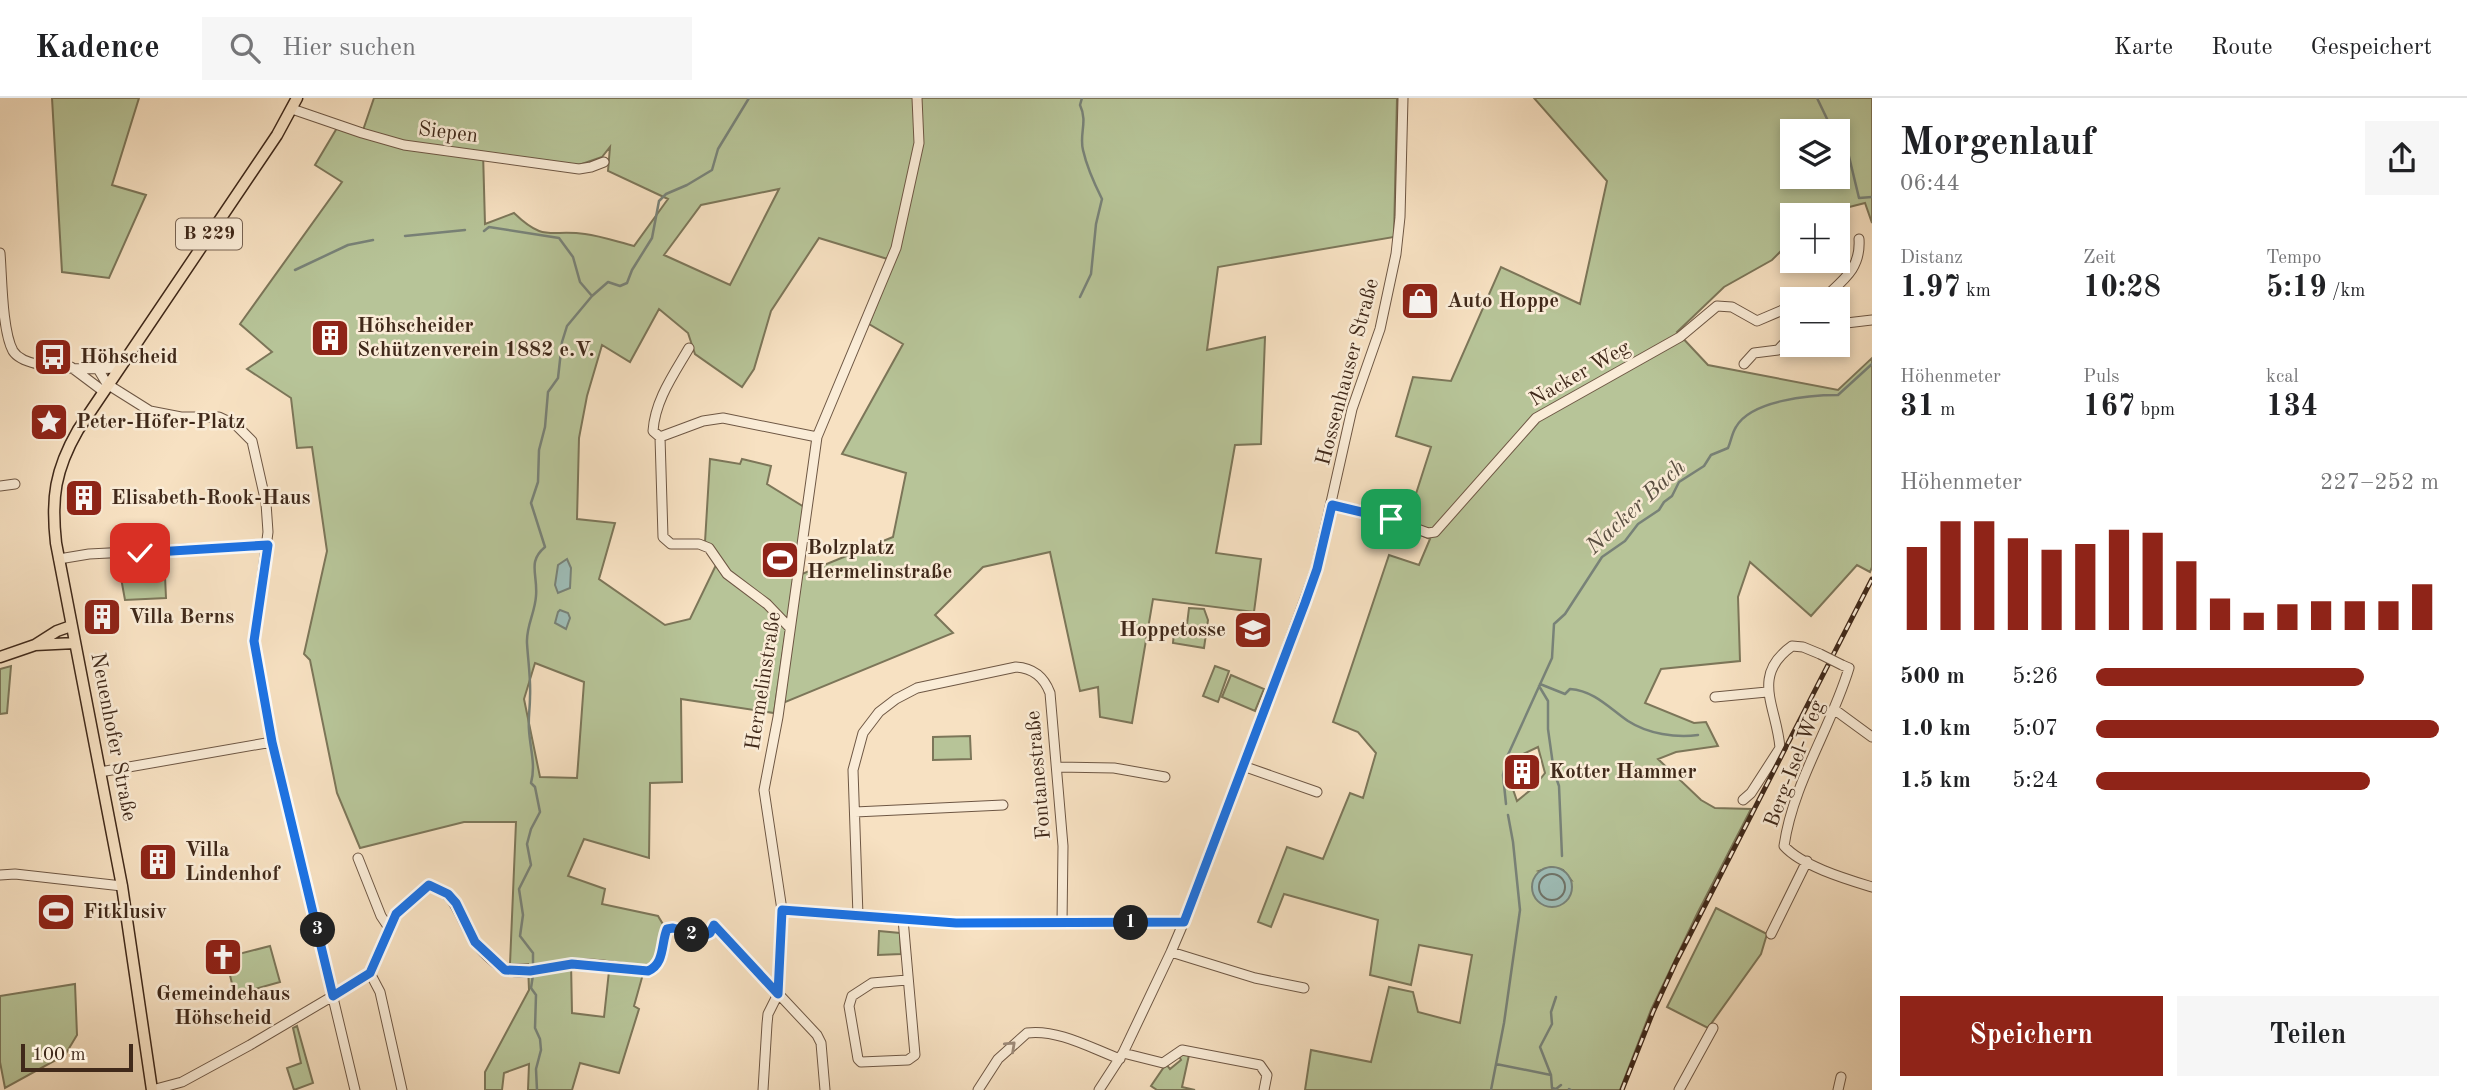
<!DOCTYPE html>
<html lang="de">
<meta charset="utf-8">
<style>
body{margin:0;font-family:"Old Standard TT",serif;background:#f6f6f6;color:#202124;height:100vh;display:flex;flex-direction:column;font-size:26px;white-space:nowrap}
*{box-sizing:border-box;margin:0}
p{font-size:23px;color:#757577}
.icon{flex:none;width:38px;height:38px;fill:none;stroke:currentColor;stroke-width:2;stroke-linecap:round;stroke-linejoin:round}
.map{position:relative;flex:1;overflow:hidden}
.side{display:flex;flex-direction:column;background:#fff;width:595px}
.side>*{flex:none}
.buttons{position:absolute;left:1780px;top:21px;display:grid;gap:14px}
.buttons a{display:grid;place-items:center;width:70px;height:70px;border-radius:0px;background:#fff;box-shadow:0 4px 10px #0003;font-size:35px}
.scale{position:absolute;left:21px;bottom:18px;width:112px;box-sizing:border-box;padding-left:7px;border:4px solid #40291a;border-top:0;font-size:19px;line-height:24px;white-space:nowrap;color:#40291a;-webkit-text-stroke:5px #faecd7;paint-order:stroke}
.pin{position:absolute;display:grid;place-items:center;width:60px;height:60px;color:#fff;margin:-30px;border-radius:14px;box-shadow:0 4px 10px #0006}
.km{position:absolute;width:35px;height:35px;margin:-18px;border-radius:50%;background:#222;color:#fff;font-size:19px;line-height:35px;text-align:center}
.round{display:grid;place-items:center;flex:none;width:74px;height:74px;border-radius:0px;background:#f6f6f6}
.headline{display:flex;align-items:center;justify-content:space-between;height:119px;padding:0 28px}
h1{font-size:38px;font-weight:700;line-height:52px}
.stats{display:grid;grid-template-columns:repeat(3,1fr);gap:10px;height:119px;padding:7px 28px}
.stats div{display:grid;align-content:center}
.stats b{font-size:30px;font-weight:700}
.stats small{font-size:19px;font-weight:400}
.stats p{font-size:19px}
.chart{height:196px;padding:14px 28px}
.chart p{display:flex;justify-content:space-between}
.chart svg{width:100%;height:126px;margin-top:7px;stroke:#8f2418;stroke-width:6}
.button{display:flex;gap:14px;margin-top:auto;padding:14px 28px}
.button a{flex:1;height:80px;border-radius:0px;background:#8f2418;color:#fff;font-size:28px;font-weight:700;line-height:80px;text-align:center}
.button a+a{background:#f6f6f6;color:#202124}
ul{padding:0 28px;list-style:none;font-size:23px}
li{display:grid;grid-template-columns:112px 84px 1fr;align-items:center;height:52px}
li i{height:18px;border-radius:9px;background:#8f2418}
header{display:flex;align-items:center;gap:42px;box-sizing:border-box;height:98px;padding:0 35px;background:#fff;border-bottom:2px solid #e0e0e0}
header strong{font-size:33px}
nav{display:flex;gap:38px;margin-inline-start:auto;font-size:24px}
.search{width:490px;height:63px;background:#f6f6f6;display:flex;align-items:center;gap:18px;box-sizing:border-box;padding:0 24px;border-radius:0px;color:#757577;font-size:26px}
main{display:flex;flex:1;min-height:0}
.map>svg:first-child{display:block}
.green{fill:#b7c498;stroke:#7c7659;stroke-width:2;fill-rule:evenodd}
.water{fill:#9ebdb7;stroke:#788278;stroke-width:2}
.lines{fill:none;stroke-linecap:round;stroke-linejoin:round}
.shore{stroke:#6f7368;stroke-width:2}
.stream{stroke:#788278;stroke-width:2.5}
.minor-casing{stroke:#6e5744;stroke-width:11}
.major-casing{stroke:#40291a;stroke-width:13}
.minor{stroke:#faecd7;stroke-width:9}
.major{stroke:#f7e1c2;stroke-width:10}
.rail-casing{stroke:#40291a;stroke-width:5}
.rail{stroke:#faecd7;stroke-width:2.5;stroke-dasharray:8;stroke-linecap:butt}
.minor-bridge-casing{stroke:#6e5744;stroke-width:11;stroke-linecap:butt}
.minor-bridge{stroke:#faecd7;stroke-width:9}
.oneway{stroke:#9d8a78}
.route-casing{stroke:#fff;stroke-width:14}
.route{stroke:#1a73e8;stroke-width:9}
.labels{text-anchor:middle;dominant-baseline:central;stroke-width:5;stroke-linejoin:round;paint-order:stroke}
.shield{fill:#faecd7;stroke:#786453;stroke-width:2}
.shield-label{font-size:19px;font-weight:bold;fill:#40291a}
.street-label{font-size:21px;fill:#40291a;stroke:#faecd7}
.poi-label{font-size:21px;font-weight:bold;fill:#40291a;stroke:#faecd7;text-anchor:start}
.water-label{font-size:23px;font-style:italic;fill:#584e41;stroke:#faecd7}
</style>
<header>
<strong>Kadence</strong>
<div class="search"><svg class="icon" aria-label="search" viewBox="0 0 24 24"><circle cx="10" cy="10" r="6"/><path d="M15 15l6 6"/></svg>Hier suchen</div>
<nav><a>Karte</a><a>Route</a><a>Gespeichert</a></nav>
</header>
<main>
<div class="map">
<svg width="1872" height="992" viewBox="0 0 1872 992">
<rect width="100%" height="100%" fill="#f7e1c2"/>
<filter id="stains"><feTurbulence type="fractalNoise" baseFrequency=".00286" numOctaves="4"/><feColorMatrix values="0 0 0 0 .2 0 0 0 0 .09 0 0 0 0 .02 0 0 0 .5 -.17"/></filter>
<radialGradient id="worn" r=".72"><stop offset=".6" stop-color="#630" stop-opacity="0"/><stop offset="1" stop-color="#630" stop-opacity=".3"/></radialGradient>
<path class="green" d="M52 0H139L112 87 146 97 109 180 62 174Z
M374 0H1397L1394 139 1218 169 1207 252 1265 239 1261 346 1235 347 1216 455 1261 461 1254 514 1153 501 1132 625 1100 619 1098 589 1080 593 1050 454 983 469 935 517 953 535 783 605 802 476 893 439 906 375 842 356 903 246 869 226 894 163 819 140 771 213 754 271 742 289 695 256 688 235 659 211 630 264 602 247 587 298 579 340 577 421 615 425 599 481 665 527 690 521 717 465 705 444 710 361 740 366 742 361 771 368 767 386 804 409 774 615 681 601 682 684 650 685 649 760 584 741 568 778 605 791 602 806 658 818 664 828 654 865 641 868 571 864 572 915 604 919 609 873 643 876 634 908 639 911 619 975 580 965 572 992H528L529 966 504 975 502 992H485V974L529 892 528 866H510L516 724H464L360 750 337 695 310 562 304 556 327 453 312 349 297 350 291 300 247 271 272 254 240 226 342 84 315 67 337 30 361 38ZM610 49 608 73 668 101 634 148C618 144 601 138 585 136 550 131 545 145 514 115L485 126 483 54 579 67 602 59ZM779 91 730 187 664 157 701 107ZM535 565 584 584 577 680 540 679 524 601Z
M1534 0H1872V125L1865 105 1818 117H1792V142L1772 162 1724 189 1677 234 1708 267 1838 292 1872 260V469L1870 474 1857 467 1811 518 1750 464 1738 499 1740 563 1661 571 1645 605 1694 625 1706 624 1718 648 1676 654 1658 661 1701 702 1715 710 1751 711 1697 816 1651 912 1620 992H1305L1311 952 1371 964 1389 889 1413 894 1418 914 1460 925 1472 857 1419 847 1411 887 1370 877 1378 822 1284 796 1271 829 1258 824 1287 749 1323 761 1350 695 1363 700 1376 655 1358 634 1333 624 1389 457 1419 467 1430 441 1405 430 1431 349 1396 338 1413 279 1451 283 1501 169 1580 206 1607 83ZM1792 33H1838V79H1792ZM1538 649 1545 675 1533 690 1517 703 1504 665ZM1551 769 1563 772 1571 782 1539 773Z
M164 456 166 500 125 502 117 458Z
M1189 510 1204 511 1208 522 1204 550 1173 545 1174 534 1186 535Z
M11 568 7 615 0 616V571Z
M1215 568 1229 573 1218 604 1203 598Z
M1231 577 1264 591 1255 613 1222 599Z
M970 638 971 661 933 662V639Z
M1716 810 1767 836 1761 856 1708 930 1667 909Z
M879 833 900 835 901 856 878 857Z
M270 848 280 884 241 895 240 892 234 894 228 869 231 867V858Z
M75 886 77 937 65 957 5 990 0 964V898Z
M297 928 313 985 294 992 287 970 301 965 293 930Z
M1183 956 1189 957 1182 989 1195 992H1157L1151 988 1166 966 1170 971 1181 962 1179 958Z"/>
<path class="water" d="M567 461 571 470 570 490 558 495 555 487 558 467Z
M560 512 568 515 570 520 566 531 555 525 558 514Z
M1532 789a20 20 0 1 1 40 0a20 20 0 1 1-40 0Z"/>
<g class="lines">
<path class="shore" d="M1539 789a13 13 0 1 1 26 0a13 13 0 1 1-26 0Z"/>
<path class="stream" d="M1817 0 1829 25 1836 33
M1838 35 1845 42 1859 100 1872 99
M484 133 489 129 559 140 573 159 580 184 592 198
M405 138 465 132
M295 172 348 147 373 142
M1080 199 1091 176 1096 126 1102 101C1094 85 1087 70 1083 52 1079 36 1088 24 1080 7L1082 0
M1540 586 1565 596 1570 591C1595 593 1609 610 1628 623 1648 636 1676 640 1698 637
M1539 588 1548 603V631L1554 674 1559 688 1562 758
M1506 706 1503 677 1507 659 1552 560 1554 526 1565 516 1602 459 1625 443 1638 426 1659 412 1664 404 1672 398 1679 384 1704 368 1711 357 1728 350C1731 343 1732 335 1736 329 1751 302 1811 297 1838 297L1872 266
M533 870V855L520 838 523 817 519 791 531 767 527 746 531 731 540 714 535 689 531 685C536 667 530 650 529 632 528 621 530 610 530 599 531 581 528 563 527 545 526 528 535 515 536 498 538 476 527 464 545 449L531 405 538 384 539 352 545 329 548 294 558 280 562 244 567 228 592 198 608 184 620 188 627 185 632 172 652 140 659 103 666 96 687 87 712 72 718 51 749 0
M533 877 531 890 536 897 535 930 540 941 541 952 536 971 537 992
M1556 899 1551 914 1552 926 1540 949 1551 977 1552 990 1556 991 1561 987
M1496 966 1551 977
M1569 991 1571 992
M1491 992 1504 925 1520 812 1513 744 1508 717"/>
<g class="minor-casing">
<path id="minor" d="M292 11 362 35 404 47 579 71 591 69 604 64
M0 155C2 179 2 233 13 253 26 274 96 271 118 270
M1823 201C1843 182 1861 171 1859 141
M1838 226 1872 222
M1744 266 1754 255 1778 252 1792 237
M71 269 103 293
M98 271 107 286 150 313 181 319H219L236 327 252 343 266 405 268 434 254 543 272 644 355 992
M660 339 653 333C655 302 674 276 689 250
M0 388 15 386
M1332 407 1377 416 1428 435 1435 434 1536 320 1680 239 1717 208 1732 209 1757 223 1785 211 1792 213
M59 461 89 456 268 447
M790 530 767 506 727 476 709 450 699 446H671L663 439 660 339 703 323 723 320 817 339
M1842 567 1849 570C1831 630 1793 685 1784 748 1802 768 1846 781 1872 789
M1715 599 1767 594
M1835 612 1872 639
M1243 668 1317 694
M1058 669 1114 670 1165 679
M100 674 272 644
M1743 702 1751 695 1780 650C1777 609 1750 578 1792 548L1803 549 1820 556
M855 714 1003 707
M358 760 381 818 389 830
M0 777 15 776 122 788
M782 812 955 825 1184 824
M858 818 853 672 863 635 879 614 896 601 917 590 1016 569C1033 570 1044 579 1050 595L1063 748 1062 825
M903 821 915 957 908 962 861 964 858 961 849 908 852 898 872 885 907 882
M1771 836 1807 763
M1171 854 1255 880 1304 890
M370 875 380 894 402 992
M1123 955 1163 965 1182 952 1260 967 1267 977 1264 992
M152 992 182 984 250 947 365 879 370 875 396 816 429 787C458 795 459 822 475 844 481 853 493 864 502 870 518 880 549 869 566 867 592 863 622 870 648 873 665 866 661 845 667 831L673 830 703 838 710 835 714 827 817 937 821 945 825 992
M763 992 767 926 768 916 778 896 782 812 764 692 778 619 817 339 896 150 919 45 917 0
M978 992 998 961 1027 935C1058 931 1091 950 1120 961
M1099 992 1123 955 1171 854 1197 793 1316 471 1352 311 1380 231 1396 156 1400 119 1403 0
M1679 992 1713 930
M1838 992 1841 979"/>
</g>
<g class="major-casing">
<path id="major" d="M35 547 75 545
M0 559 35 547 57 533 71 528
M152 992 122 788 56 445C51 400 55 372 78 332L277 37 297 0"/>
</g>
<use href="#minor" class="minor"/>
<use href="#major" class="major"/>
<g class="rail-casing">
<path id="rail" d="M1622 992 1653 914 1676 864 1872 481"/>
</g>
<use href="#rail" class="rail"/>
<g class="minor-bridge-casing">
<path id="minor-bridge" d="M1820 556 1842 567"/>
</g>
<use href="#minor-bridge" class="minor-bridge"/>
</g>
<defs><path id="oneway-chevron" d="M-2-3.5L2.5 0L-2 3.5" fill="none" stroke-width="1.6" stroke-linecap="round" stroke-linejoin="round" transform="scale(1.75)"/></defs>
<use class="oneway" href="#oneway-chevron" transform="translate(1011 948) rotate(-43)"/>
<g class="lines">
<g class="route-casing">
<path id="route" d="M140 455 268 447 254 543 272 644 333 898 370 875 396 816 429 787 448 796 456 805 475 844 505 872 530 873 572 866 648 873C665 866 661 845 667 831L673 830 703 838 710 835 714 827 778 896 782 812 956 825 1184 824 1305 505 1317 471 1332 407 1391 421"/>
</g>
<use href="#route" class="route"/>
</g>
<defs>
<g id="shop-square" transform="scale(2.0125)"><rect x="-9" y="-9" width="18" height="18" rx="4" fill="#8f2418" stroke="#faecd7"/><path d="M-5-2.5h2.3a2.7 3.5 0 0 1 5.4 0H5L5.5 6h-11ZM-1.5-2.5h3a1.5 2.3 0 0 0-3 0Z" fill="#fff"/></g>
<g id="building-square" transform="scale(2.0125)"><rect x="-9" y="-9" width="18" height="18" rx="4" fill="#8f2418" stroke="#faecd7"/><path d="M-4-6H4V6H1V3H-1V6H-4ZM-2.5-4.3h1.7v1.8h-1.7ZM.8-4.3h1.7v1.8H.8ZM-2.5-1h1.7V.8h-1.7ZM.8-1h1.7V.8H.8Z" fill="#fff"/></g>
<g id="bus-square" transform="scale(2.0125)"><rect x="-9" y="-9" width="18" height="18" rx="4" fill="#8f2418" stroke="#faecd7"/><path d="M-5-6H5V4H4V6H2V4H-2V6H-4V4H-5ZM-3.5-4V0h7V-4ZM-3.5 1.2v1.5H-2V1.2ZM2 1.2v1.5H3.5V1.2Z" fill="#fff"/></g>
<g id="sight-square" transform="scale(2.0125)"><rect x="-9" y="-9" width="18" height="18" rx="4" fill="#8f2418" stroke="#faecd7"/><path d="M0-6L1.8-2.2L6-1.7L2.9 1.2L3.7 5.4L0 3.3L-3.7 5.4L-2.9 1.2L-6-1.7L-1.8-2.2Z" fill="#fff"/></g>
<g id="stadium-square" transform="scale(2.0125)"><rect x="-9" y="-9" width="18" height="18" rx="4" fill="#8f2418" stroke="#faecd7"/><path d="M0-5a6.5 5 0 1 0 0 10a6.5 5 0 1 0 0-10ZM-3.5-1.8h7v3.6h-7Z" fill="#fff"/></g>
<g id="school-square" transform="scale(2.0125)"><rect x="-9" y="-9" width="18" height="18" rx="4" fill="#8f2418" stroke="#faecd7"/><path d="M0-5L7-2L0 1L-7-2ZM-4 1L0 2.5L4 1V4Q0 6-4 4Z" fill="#fff"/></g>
<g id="church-square" transform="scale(2.0125)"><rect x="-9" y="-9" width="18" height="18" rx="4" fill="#8f2418" stroke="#faecd7"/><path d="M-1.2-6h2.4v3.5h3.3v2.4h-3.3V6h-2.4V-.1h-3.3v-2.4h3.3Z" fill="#fff"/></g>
</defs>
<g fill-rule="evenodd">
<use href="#shop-square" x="1420" y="203"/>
<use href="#building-square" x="330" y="240"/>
<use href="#bus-square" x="53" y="259"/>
<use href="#sight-square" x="49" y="324"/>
<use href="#building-square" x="84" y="400"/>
<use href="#stadium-square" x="780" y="462"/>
<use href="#building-square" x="102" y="519"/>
<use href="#school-square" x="1253" y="532"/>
<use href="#building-square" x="1522" y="674"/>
<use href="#building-square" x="158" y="764"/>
<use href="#stadium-square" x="56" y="814"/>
<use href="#church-square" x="223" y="859"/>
</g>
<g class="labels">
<rect class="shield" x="176" y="120.5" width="66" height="31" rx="5"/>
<g class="shield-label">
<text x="209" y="136">B 229</text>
</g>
<g class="street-label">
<text transform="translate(448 35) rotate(7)">Siepen</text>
<text transform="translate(1348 274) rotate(-75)">Hossenhauser Straße</text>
<text transform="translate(1580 276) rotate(-30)">Nacker Weg</text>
<text transform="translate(764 583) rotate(-81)">Hermelinstraße</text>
<text transform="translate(113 639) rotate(79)">Neuenhofer Straße</text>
<text transform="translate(1795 666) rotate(-69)">Berg-Isel-Weg</text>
<text transform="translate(1039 677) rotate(-95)">Fontanestraße</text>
</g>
<g class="poi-label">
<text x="1447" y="203">Auto Hoppe</text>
<text x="357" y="228">Höhscheider<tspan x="357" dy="24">Schützenverein 1882 e.V.</tspan></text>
<text x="80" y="259">Höhscheid</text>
<text x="76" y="324">Peter-Höfer-Platz</text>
<text x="111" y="400">Elisabeth-Rook-Haus</text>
<text x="807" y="450">Bolzplatz<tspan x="807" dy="24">Hermelinstraße</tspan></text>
<text x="129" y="519">Villa Berns</text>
<text x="1226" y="532" text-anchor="end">Hoppetosse</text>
<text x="1549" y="674">Kotter Hammer</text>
<text x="185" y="752">Villa<tspan x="185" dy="24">Lindenhof</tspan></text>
<text x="83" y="814">Fitklusiv</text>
<text x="223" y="896" text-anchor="middle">Gemeindehaus<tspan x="223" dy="24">Höhscheid</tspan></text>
</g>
<g class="water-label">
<text transform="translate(1636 409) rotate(-43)">Nacker Bach</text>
</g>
</g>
<rect width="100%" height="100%" filter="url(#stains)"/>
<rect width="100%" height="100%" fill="url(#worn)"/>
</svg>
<div class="buttons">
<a><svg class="icon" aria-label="layers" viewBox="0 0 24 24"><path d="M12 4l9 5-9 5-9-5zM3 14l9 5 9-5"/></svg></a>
<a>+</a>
<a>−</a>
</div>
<div class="scale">100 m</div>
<div class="pin" style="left:1391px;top:421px;background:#1e9e55"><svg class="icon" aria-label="arrive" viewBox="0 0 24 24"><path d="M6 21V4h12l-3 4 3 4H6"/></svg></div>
<div class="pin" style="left:140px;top:455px;background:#d93025"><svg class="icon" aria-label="check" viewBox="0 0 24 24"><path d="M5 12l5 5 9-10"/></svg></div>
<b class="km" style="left:1131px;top:825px">1</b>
<b class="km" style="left:692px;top:837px">2</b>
<b class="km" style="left:318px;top:832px">3</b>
</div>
<section class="side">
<div class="headline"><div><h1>Morgenlauf</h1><p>06:44</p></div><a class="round"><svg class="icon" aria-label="share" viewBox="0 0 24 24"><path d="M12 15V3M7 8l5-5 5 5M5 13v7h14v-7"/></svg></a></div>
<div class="stats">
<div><p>Distanz</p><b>1.97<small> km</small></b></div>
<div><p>Zeit</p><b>10:28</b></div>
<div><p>Tempo</p><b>5:19<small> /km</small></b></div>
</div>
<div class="stats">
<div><p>Höhenmeter</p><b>31<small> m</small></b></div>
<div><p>Puls</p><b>167<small> bpm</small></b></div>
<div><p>kcal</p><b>134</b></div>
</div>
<div class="chart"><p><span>Höhenmeter</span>227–252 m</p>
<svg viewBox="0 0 160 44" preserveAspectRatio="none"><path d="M5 44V15M15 44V6M25 44V6M35 44V12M45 44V16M55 44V14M65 44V9M75 44V10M85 44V20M95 44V33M105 44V38M115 44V35M125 44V34M135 44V34M145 44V34M155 44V28"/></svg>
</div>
<ul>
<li><b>500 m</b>5:26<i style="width:78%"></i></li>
<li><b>1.0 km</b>5:07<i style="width:100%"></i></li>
<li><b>1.5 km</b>5:24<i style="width:80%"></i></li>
</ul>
<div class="button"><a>Speichern</a><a>Teilen</a></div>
</section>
</main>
